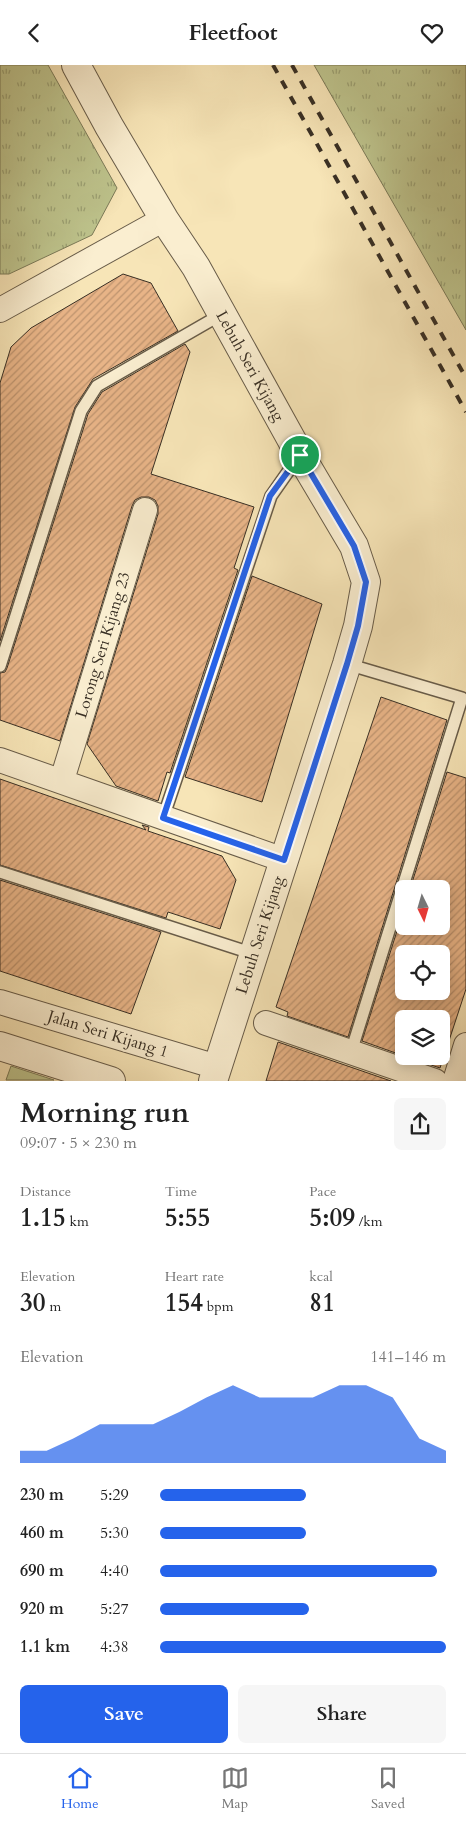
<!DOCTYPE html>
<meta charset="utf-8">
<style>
body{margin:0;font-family:Cardo,serif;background:#f6f6f6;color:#222;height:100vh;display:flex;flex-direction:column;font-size:19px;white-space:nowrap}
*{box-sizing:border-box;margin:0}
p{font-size:16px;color:#767676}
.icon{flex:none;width:28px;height:28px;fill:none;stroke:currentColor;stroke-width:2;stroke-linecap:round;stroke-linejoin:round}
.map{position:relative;height:1016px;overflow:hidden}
.details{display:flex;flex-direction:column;background:#fff;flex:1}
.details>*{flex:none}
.needle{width:32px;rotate:175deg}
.fabs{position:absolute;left:395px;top:815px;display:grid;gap:10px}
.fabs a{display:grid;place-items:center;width:55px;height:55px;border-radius:8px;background:#fff;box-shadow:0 2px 12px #0003;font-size:25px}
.pin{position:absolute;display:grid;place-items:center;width:42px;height:42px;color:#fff;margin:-21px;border:2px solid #fff;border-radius:50%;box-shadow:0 1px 5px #0007}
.round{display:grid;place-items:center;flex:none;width:52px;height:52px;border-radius:8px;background:#f6f6f6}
.summary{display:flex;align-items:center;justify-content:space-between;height:85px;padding:0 20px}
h1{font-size:28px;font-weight:700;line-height:38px}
.stats{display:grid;grid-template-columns:repeat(3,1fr);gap:8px;height:85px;padding:5px 20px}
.stats div{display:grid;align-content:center}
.stats b{font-size:25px;font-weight:700}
.stats small{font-size:14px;font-weight:400}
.stats p{font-size:14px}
.chart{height:140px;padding:10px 20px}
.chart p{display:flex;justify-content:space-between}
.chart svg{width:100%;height:90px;margin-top:5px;fill:#2563eb;opacity:.7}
.button{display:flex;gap:10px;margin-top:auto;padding:10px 20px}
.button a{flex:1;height:58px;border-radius:8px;background:#2563eb;color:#fff;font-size:20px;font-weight:700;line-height:58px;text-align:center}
.button a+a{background:#f6f6f6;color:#222}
ul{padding:0 20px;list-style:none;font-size:16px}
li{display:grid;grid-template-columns:80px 60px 1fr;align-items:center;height:38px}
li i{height:12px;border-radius:6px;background:#2563eb}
header{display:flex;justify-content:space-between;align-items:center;height:65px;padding:0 20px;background:#fff;font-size:22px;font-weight:700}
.tabs{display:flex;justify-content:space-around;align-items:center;height:70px;border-top:1px solid #e0e0e0;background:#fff;font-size:14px;color:#767676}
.tabs a{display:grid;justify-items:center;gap:2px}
.tabs .on{color:#2563eb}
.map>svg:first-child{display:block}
.grass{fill:url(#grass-tufts);stroke:#7b7a58}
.park{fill:#bec48d;stroke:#7b7a58}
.building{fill:url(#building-hatch);stroke:#382f24;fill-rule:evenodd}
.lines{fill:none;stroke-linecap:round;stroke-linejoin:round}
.service-casing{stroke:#685c49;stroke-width:14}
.minor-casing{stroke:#685c49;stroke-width:26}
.tertiary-casing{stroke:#685c49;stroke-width:30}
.service{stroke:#faeed0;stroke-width:11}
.minor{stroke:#faeed0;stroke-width:24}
.tertiary{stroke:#faeed0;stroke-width:28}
.rail{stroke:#382f24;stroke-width:4;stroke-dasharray:9 9;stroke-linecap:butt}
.route-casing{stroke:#fff;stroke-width:10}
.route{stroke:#2563eb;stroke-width:6}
.labels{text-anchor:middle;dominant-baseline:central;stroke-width:4.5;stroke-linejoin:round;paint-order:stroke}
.street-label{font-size:16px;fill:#382f24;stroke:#faeed0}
</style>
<header><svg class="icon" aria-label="back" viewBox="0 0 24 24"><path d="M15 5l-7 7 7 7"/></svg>Fleetfoot<svg class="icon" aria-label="heart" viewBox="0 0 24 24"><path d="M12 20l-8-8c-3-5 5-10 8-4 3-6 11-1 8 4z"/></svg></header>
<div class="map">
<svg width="466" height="1016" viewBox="0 0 466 1016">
<defs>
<pattern id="grass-tufts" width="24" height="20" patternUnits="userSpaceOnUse" patternTransform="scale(1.25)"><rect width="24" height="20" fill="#bec48d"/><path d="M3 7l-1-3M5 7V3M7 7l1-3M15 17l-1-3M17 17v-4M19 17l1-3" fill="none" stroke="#9ba073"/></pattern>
<pattern id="building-hatch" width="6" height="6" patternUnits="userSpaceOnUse" patternTransform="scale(1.25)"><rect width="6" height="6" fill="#e8b487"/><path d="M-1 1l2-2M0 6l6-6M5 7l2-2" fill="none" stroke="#bd936e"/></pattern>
</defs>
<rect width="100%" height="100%" fill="#f7e5b7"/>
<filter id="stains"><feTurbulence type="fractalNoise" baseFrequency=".004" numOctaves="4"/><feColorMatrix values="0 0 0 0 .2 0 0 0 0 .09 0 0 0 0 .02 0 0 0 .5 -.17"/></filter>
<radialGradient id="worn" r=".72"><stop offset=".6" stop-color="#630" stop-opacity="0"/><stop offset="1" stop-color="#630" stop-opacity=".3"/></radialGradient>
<path class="grass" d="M0 0H48L117 123 92 170 9 209H0Z
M314 0H466V265Z"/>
<path class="park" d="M11 1001 54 1015H6Z"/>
<path class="building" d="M123 209 151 218 178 266 93 314 75 342 0 576V318L11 282 31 263Z
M185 279 190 287 151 409 254 442 234 503 238 505 170 708 167 707 158 736 116 721 87 679 158 449V441L155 435 149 432H141L135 435 132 441 60 676 0 655V608L5 607 7 603 88 349 102 327Z
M252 511 322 539 262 737 185 712Z
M381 632 447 655 348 972 287 951 288 947 276 942Z
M447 707 466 713V924L440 1003 405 991H441V954H404V991L362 976 404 844V861H441V824H410ZM404 889H441V926H404Z
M0 714 146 765 142 760 149 762 148 766 222 791 236 815 220 864 168 847 166 853 0 800Z
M0 815 161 867 131 949 0 906Z
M278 977 391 1016H266Z"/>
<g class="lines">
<g class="service-casing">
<path id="service" d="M347 599 462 633 351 987
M0 601 81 346 97 321 222 249
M163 753 271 431 299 391
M0 807 254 889"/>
</g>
<g class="minor-casing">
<path id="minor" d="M0 245 164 154
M0 695 284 795
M62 715 145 445
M0 937 217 1002
M266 958 435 1016
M455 1016 466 980"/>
</g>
<g class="tertiary-casing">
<path id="tertiary" d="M76 0 109 61 164 154 196 202 300 390 354 481 366 517 358 561 347 599 213 1016
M0 981 111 1016"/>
</g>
<use href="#service" class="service"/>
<use href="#minor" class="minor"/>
<use href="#tertiary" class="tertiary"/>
<path class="rail" d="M273 0 466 347
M292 0 466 313"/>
</g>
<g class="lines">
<g class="route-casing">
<path id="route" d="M300 390 354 481 366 517 358 561 347 599 284 795 163 753 270 431Z"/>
</g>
<use href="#route" class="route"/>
</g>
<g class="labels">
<g class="street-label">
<text transform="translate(250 301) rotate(61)">Lebuh Seri Kijang</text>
<text transform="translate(103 580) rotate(-73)">Lorong Seri Kijang 23</text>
<text transform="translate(260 870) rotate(-72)">Lebuh Seri Kijang</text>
<text transform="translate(108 969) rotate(17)">Jalan Seri Kijang 1</text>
</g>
</g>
<rect width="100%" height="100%" filter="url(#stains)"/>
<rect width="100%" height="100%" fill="url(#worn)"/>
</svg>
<div class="fabs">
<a><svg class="needle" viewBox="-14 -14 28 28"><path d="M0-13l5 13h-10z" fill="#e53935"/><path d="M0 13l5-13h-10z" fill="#767676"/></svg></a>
<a><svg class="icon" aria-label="locate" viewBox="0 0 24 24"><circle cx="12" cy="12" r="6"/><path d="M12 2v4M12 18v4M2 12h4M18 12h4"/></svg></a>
<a><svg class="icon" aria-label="layers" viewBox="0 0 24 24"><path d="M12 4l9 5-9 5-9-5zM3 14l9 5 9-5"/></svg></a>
</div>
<div class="pin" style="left:300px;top:390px;background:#1e9e55"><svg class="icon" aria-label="arrive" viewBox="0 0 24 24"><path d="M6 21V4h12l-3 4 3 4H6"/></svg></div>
</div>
<section class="details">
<div class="summary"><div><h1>Morning run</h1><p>09:07 · 5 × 230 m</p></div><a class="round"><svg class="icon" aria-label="share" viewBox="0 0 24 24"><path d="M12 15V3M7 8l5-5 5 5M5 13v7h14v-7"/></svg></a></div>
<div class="stats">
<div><p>Distance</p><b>1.15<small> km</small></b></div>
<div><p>Time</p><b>5:55</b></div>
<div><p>Pace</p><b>5:09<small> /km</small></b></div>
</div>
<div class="stats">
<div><p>Elevation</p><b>30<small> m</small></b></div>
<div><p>Heart rate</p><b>154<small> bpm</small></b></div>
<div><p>kcal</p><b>81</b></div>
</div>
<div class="chart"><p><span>Elevation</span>141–146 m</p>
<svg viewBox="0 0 160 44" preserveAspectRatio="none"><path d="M0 44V38L10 38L20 32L30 25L40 25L50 25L60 19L70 12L80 6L90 12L100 12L110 12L120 6L130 6L140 12L150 32L160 38V44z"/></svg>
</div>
<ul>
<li><b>230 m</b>5:29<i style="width:51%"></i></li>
<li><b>460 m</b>5:30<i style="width:51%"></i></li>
<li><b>690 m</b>4:40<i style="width:97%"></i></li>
<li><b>920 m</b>5:27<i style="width:52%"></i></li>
<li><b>1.1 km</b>4:38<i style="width:100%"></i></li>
</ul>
<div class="button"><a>Save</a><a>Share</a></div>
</section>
<nav class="tabs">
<a class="on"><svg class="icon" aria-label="home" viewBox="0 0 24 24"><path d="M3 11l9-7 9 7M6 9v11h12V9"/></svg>Home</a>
<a><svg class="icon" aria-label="map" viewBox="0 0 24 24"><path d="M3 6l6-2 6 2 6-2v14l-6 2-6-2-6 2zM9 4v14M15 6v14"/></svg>Map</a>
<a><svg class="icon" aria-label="saved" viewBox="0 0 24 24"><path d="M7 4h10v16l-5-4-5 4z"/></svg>Saved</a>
</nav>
